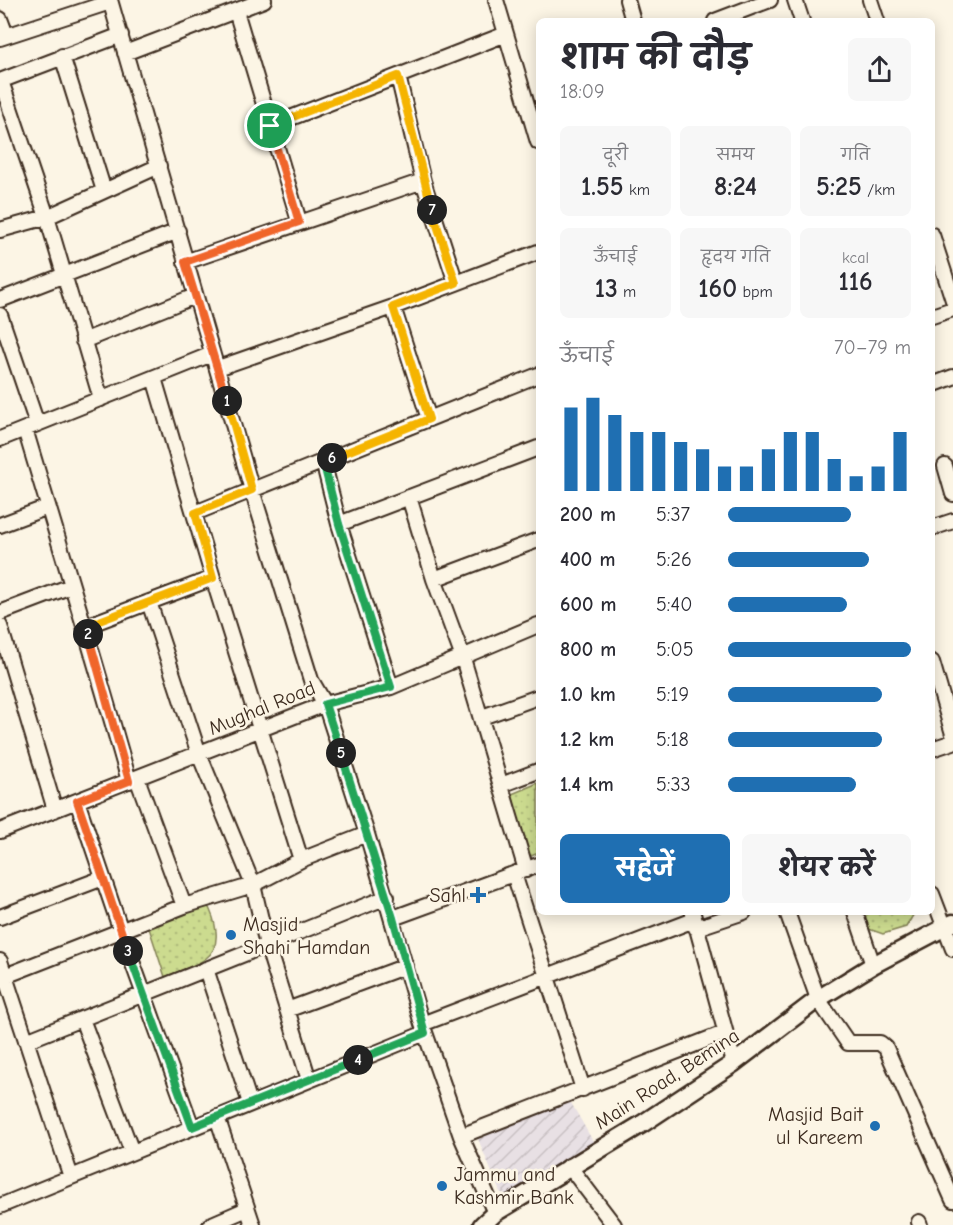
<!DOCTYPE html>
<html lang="hi">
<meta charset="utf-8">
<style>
body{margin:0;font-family:"Comic Neue","Playpen Sans Deva",sans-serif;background:#f7f7f7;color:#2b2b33;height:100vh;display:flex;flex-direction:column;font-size:22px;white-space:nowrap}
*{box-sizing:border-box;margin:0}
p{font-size:20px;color:#7c7c81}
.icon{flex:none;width:33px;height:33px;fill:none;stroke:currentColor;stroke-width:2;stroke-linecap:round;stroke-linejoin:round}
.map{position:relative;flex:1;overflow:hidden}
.drawer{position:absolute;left:536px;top:18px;width:399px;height:897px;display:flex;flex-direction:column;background:#fff;border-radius:9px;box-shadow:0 3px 15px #0003}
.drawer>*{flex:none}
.pin{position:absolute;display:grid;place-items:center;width:51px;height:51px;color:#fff;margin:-26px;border:3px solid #fff;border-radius:50%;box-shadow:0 2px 6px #0007}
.km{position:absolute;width:30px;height:30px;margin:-15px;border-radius:50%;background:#222;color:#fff;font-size:16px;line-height:30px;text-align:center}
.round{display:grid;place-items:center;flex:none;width:63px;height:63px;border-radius:9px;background:#f7f7f7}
.summary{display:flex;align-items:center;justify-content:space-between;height:102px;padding:0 24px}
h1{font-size:33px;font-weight:700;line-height:45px}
.figures{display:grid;grid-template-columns:repeat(3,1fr);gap:9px;height:102px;padding:6px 24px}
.figures div{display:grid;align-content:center;border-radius:9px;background:#f7f7f7;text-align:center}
.figures b{font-size:26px;font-weight:700}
.figures small{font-size:16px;font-weight:400}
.figures p{font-size:16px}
.chart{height:168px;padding:12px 24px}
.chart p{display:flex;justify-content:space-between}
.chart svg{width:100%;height:108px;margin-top:6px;stroke:#1f6fb2;stroke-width:6}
.cta{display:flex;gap:12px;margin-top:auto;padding:12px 24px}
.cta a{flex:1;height:69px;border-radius:9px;background:#1f6fb2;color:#fff;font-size:24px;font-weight:700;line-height:69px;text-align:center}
.cta a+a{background:#f7f7f7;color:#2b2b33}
ul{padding:0 24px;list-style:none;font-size:20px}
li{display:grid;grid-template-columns:96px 72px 1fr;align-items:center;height:45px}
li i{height:15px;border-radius:8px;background:#1f6fb2}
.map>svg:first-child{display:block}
.industrial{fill:url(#industrial-furrows)}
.park{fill:url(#park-dots);stroke:#848256;stroke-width:1.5}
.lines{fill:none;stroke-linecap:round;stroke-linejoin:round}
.minor-casing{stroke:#3b2a1e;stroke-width:18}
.major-casing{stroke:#3b2a1e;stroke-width:21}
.minor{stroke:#fcf5e5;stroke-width:14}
.major{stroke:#fcf5e5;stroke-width:16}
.split-1-casing{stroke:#fff;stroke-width:12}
.split-2-casing{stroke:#fff;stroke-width:12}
.split-3-casing{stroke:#fff;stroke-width:12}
.split-4-casing{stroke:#fff;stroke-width:12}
.split-5-casing{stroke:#fff;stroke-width:12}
.split-6-casing{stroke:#fff;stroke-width:12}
.split-7-casing{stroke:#fff;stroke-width:12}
.split-8-casing{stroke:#fff;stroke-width:12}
.split-1{stroke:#f0652b;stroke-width:8}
.split-2{stroke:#f5b400;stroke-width:8}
.split-3{stroke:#f0652b;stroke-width:8}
.split-4{stroke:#22a559;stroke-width:8}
.split-5{stroke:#22a559;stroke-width:8}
.split-6{stroke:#22a559;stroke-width:8}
.split-7{stroke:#f5b400;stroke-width:8}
.split-8{stroke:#f5b400;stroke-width:8}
.poi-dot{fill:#1f6fb2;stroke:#fcf5e5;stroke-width:2}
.labels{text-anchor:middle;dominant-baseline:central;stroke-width:5;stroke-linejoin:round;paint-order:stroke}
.street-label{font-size:20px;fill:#3b2a1e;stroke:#fcf5e5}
.poi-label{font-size:20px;fill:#3b2a1e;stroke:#fcf5e5;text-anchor:end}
</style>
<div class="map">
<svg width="953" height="1225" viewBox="0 0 953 1225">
<defs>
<pattern id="industrial-furrows" width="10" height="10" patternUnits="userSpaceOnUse" patternTransform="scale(1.5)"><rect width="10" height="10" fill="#e8e0e4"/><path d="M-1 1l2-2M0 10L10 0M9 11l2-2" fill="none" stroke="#c8c0c3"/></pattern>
<pattern id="park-dots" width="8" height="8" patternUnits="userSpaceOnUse" patternTransform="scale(1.5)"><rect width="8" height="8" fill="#ccdb8f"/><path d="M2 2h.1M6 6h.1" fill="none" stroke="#b0bc7b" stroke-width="1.8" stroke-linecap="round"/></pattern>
</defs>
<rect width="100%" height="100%" fill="#fcf5e5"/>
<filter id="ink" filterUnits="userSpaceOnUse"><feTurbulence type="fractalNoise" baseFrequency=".0167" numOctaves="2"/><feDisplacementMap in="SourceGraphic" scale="12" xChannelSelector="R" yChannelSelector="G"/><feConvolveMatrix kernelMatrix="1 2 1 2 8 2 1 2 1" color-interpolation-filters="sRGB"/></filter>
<g filter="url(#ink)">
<path class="industrial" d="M570 1101 594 1143 514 1200 500 1192 478 1139Z"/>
<path class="park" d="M538 783V853L527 858 512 794Z
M206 902C215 918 224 946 205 959 194 967 177 971 165 977L148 925Z
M862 912H915L906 927 883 934 866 928Z"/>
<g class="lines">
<g class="minor-casing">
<path id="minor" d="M110 0 252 490 311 680 325 704 367 834 422 1024 461 1136 495 1213
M496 0 538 142
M627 0 633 21
M795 0 802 21
M870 0 877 21
M236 11 299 221
M0 19 6 35
M715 21 770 0
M0 38 110 2
M125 53 264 0
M62 56 104 191
M398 76 423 181 456 283
M0 81 121 35
M1 81 47 217 101 399
M270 126 506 34
M0 230 47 217 159 166
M932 235 953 300
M185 262 423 181
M0 300 178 231
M393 307 429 419
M0 315 37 424
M932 316 953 309
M83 341 195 296
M218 368 393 307 538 252
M154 378 213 578 301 860
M932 385 953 377
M25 429C60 546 96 663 129 781
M0 439 212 354
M323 461 339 524 391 687
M945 466 953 494
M409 497 434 579 462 655 526 870
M195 513 538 375
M339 524 538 448
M0 525 48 507
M932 528 953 521
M434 579 538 540
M149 602 199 754 253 885 267 945 309 1080
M0 613 71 586
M0 626 55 810
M86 626 213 578
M932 662 953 734
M482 717 538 697
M932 749 953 742
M137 778 184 906
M501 785 538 771
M77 801 121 931 192 1127
M0 831 325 704 391 687 538 625
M514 874 583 1089
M932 894 953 949
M787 912 818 999 848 1043H880L886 1048 953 1200
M855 912 873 965
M693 914 734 1063
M0 917 103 878
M393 918 538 865
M696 928 744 912
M0 961 71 1177
M206 969 250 1103
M5 976 184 906 253 885 301 860 367 834
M287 1010 406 966
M82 1019 132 1152
M422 1024 694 920
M26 1041 387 897
M217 1117 253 1225
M461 1136 724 1033
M569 1166 614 1225
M0 1206 425 1033
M919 1222 920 1225
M210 1225 247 1209"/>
</g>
<g class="major-casing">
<path id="major" d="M482 1225 495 1213 642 1124 734 1063 818 999 873 965 953 923"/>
</g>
<use href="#minor" class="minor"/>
<use href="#major" class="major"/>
</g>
</g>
<g class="lines" filter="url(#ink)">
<g class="split-1-casing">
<path id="split-1" d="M227 401 185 262 299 222 270 126"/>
</g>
<g class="split-2-casing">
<path id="split-2" d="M88 634 86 626 213 578 195 513 252 490 227 401"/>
</g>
<g class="split-3-casing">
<path id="split-3" d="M88 634 129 781 77 801 128 951"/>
</g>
<g class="split-4-casing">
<path id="split-4" d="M128 951 192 1127 358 1060"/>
</g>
<g class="split-5-casing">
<path id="split-5" d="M341 753 393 918 425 1033 358 1060"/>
</g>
<g class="split-6-casing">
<path id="split-6" d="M332 458 323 461 339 524 391 687 325 704 341 753"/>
</g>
<g class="split-7-casing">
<path id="split-7" d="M332 458 429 419 393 307 456 283 432 210"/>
</g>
<g class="split-8-casing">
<path id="split-8" d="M270 126 398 76 432 210"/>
</g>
<use href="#split-1" class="split-1"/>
<use href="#split-2" class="split-2"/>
<use href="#split-3" class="split-3"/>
<use href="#split-4" class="split-4"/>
<use href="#split-5" class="split-5"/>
<use href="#split-6" class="split-6"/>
<use href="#split-7" class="split-7"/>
<use href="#split-8" class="split-8"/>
</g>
<g class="poi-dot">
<path d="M475 886h6v6h6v6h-6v6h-6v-6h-6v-6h6z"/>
<circle cx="231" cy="935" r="6"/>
<circle cx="875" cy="1126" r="6"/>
<circle cx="442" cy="1186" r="6"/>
</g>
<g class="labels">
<g class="street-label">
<text transform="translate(262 708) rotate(-22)">Mughal Road</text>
<text transform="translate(667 1079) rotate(-33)">Main Road, Bemina</text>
</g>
<g class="poi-label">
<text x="466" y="895">Sahl</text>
<text x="243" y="924" text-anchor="start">Masjid<tspan x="243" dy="23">Shahi Hamdan</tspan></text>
<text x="863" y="1114">Masjid Bait<tspan x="863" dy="23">ul Kareem</tspan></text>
<text x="454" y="1174" text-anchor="start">Jammu and<tspan x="454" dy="23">Kashmir Bank</tspan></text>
</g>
</g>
</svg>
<div class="pin" style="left:270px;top:126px;background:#1e9e55"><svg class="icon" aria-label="arrive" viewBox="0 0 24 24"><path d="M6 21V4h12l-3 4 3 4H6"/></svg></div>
<b class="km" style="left:227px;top:401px">1</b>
<b class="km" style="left:88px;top:634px">2</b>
<b class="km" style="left:128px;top:951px">3</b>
<b class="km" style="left:358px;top:1060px">4</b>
<b class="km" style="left:341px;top:753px">5</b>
<b class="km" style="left:332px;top:458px">6</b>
<b class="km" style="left:432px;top:210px">7</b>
<section class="drawer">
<div class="summary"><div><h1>शाम की दौड़</h1><p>18:09</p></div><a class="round"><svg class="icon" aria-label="share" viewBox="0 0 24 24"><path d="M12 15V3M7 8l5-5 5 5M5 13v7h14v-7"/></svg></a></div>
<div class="figures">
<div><p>दूरी</p><b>1.55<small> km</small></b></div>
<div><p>समय</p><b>8:24</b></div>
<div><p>गति</p><b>5:25<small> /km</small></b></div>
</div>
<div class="figures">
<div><p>ऊँचाई</p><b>13<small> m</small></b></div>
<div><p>हृदय गति</p><b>160<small> bpm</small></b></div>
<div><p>kcal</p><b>116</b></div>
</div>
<div class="chart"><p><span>ऊँचाई</span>70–79 m</p>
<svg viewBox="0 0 160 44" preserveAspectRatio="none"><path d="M5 44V10M15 44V6M25 44V13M35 44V20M45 44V20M55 44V24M65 44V27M75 44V34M85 44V34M95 44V27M105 44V20M115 44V20M125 44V31M135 44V38M145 44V34M155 44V20"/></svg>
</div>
<ul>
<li><b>200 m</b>5:37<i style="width:67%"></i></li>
<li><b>400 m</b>5:26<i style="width:77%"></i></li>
<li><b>600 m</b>5:40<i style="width:65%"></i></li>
<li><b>800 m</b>5:05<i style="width:100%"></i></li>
<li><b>1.0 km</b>5:19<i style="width:84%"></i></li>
<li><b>1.2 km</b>5:18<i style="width:84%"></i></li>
<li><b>1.4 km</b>5:33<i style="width:70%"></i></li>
</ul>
<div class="cta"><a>सहेजें</a><a>शेयर करें</a></div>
</section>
</div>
